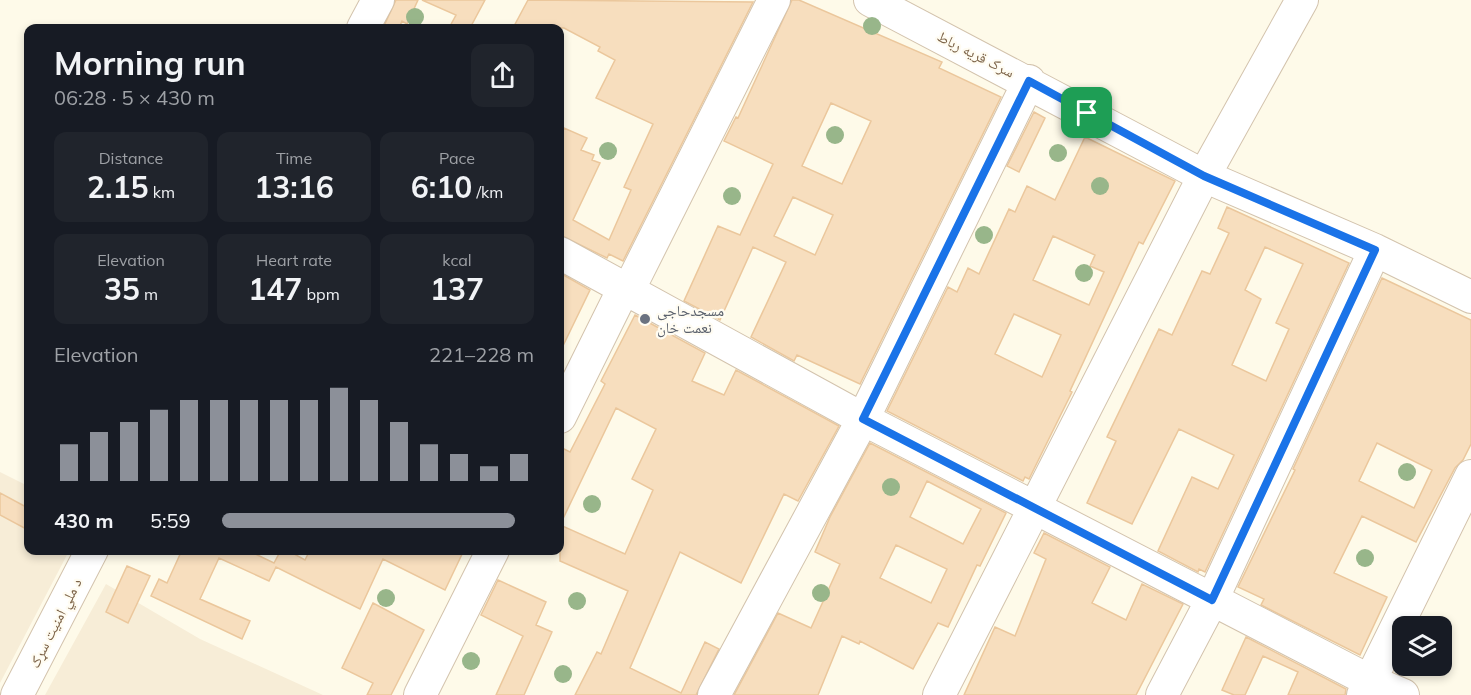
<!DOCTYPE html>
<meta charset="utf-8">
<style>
body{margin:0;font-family:Mulish,"Noto Naskh Arabic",sans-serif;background:#20242c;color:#f1f3f6;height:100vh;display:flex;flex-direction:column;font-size:22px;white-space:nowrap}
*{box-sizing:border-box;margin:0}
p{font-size:20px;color:#9ea1a6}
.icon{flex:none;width:33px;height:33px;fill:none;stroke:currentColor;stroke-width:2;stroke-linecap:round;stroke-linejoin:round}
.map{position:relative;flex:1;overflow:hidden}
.details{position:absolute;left:24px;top:24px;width:540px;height:531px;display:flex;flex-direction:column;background:#171b24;border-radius:12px;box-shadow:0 3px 9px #0003}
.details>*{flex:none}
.tools{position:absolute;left:1392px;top:616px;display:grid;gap:12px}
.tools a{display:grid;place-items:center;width:60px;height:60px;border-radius:12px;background:#171b24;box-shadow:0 3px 9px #0003;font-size:30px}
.pin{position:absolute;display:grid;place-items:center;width:51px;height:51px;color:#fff;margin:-26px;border-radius:12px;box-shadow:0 3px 9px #0006}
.round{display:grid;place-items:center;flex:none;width:63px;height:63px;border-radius:12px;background:#20242c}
.overview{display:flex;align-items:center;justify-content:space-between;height:102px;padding:0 30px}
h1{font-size:33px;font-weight:700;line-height:45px}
.figures{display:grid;grid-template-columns:repeat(3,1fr);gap:9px;height:102px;padding:6px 30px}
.figures div{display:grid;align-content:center;border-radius:12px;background:#20242c;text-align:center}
.figures b{font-size:30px;font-weight:700}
.figures small{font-size:16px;font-weight:400}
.figures p{font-size:16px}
.chart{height:168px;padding:12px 30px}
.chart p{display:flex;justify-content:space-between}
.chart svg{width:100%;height:108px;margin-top:6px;stroke:#8c9099;stroke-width:6}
ul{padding:0 30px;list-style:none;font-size:20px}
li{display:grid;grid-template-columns:96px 72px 1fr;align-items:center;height:45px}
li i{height:15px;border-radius:8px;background:#8c9099}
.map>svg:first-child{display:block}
.residential{fill:#f7edd7}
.building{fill:#f7debe;stroke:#ebc79c;stroke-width:1.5;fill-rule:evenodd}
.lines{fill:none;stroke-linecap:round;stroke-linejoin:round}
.minor-casing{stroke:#d3c3ad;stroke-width:34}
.minor{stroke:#fff;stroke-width:32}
.tree{fill:#98b68a}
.route-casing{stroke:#fff;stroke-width:12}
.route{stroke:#1a73e8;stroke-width:8}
.worship-dot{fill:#6b7280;stroke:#fffcf2;stroke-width:2}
.labels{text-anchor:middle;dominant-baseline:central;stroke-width:4.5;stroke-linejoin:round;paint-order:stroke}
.street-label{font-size:15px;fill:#7d6449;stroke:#fffcf2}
.worship-label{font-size:15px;fill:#5b616d;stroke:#fffcf2;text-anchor:start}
</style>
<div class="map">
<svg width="1471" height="695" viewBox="0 0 1471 695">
<rect width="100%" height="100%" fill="#fefae9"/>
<path class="residential" d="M0 472 28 486V550L69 551 0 683Z
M106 584 200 639 323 695H45Z"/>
<path class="building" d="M396 0H418L407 24 402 21 399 28H383Z
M422 0H485L470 28H449L456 15Z
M528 0 753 2 623 261 609 254 607 258 560 235V138L564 128 587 138 581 150 594 155 592 160 600 163 573 220 609 240 631 190 624 187 653 124 596 98 615 60 598 51 600 47 564 28H513Z
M792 0H799L942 62 939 68 1001 97 860 384 797 355 794 361 751 337 786 262 753 247 720 320 684 301 718 226 740 235 773 164 724 141 736 117 738 118ZM831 103 871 121 842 184 802 166ZM793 197 833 215 815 255 774 236Z
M1034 112 1045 118 1019 172 1007 166Z
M1085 137 1175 181 1143 244 1139 242 1070 391 1072 392 1029 479 1025 477 1023 481 887 411 948 287 957 292 968 268 979 274 1009 209 1015 212 1027 186 1055 200ZM1053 236 1095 255 1090 266 1104 272 1089 305 1033 280ZM1014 314 1061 335 1042 377 995 354Z
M1227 207 1349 263 1205 572 1199 569 1198 572 1158 551 1192 477 1218 489 1234 455 1179 429 1132 524 1087 503 1116 441 1107 437 1159 329 1172 335 1202 271 1210 274 1229 233 1218 228ZM1265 247 1303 264 1276 323 1289 329 1266 381 1232 365 1261 299 1245 290Z
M560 273 590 290 560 352Z
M1382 278 1471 320V444L1463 460 1455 468 1416 542 1362 516 1334 573 1387 597 1360 655 1261 605 1264 599 1238 587 1295 470 1293 469ZM1377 443 1432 470 1414 508 1359 481Z
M635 315 705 353 692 381 724 395 736 370 839 426 798 501 784 494 741 583 680 552 630 668 681 693 705 642 719 649 696 695H575L597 652 601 654 628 591 560 561V447L570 452 605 384 601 381ZM616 408 656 429 632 479 653 490 625 554 560 525Z
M870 443 1006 513 980 566 977 565 948 627 938 623 913 669 860 641 859 644 842 636 818 695H734L778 613 811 628 840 564 815 552 830 517ZM927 481 981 509 963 544 910 517ZM896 545 947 569 931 603 880 578Z
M0 493 28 508V530L0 515Z
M1044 533 1110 567 1092 603 1126 620 1142 584 1183 604 1136 695H964L995 627 1015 636 1046 559 1034 553Z
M182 550H247L274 563 281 550H287L305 560 310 550H464L445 590 383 559 360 609 276 567 269 581 219 558 200 599 250 621 242 639 151 596 159 579 167 583Z
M127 566 150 576 128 623 106 612Z
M498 580 546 602 536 625 552 632 524 695H496L523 636 481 615Z
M373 603 424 630 391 695H367L373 683 342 668Z
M1246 637 1346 689 1345 695H1288L1298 672 1263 656 1245 695H1234L1222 690Z"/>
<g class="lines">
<g class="minor-casing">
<path id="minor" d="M870 0 1204 176 1375 250 1471 297
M363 28 378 0
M560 253 863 419 1370 681 1403 695
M560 417 624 288 633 281 774 0
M17 695 92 550
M420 695 493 550
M714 695 863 419 1029 81
M939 695 1204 176 1302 0
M1162 695 1212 600 1375 250
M1363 695 1471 476"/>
</g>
<use href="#minor" class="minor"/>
</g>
<g class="tree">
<circle cx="415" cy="17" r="9"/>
<circle cx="872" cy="26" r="9"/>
<circle cx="835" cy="135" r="9"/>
<circle cx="608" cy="151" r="9"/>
<circle cx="1058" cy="153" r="9"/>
<circle cx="1100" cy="186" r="9"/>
<circle cx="732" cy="196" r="9"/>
<circle cx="984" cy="235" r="9"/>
<circle cx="1084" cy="273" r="9"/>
<circle cx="1407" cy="472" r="9"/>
<circle cx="891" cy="487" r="9"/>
<circle cx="592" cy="504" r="9"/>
<circle cx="1365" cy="558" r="9"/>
<circle cx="821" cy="593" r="9"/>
<circle cx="386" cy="598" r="9"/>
<circle cx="577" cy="601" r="9"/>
<circle cx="471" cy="661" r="9"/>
<circle cx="563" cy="674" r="9"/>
</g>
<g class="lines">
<g class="route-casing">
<path id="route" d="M1029 81 1204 176 1375 250 1212 600 863 419Z"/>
</g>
<use href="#route" class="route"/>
</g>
<circle class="worship-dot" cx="645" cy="319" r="6"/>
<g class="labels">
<g class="street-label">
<text transform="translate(976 54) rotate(27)">سرک قریه رباط</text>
<text transform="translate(55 623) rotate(-63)">د ملي امنیت سړک</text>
</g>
<g class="worship-label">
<text x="657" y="310">مسجدحاجی<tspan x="657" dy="17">نعمت خان</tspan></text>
</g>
</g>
</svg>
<div class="tools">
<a><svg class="icon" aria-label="layers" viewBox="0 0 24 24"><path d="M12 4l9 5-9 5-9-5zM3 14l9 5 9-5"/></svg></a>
</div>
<div class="pin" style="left:1087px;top:113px;background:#1e9e55"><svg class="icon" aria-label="arrive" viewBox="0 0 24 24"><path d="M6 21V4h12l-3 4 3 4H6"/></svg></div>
<section class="details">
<div class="overview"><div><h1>Morning run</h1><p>06:28 · 5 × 430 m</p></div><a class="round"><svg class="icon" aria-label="share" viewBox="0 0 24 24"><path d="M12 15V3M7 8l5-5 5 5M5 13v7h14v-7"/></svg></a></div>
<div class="figures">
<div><p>Distance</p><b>2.15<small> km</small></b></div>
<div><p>Time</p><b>13:16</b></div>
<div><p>Pace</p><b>6:10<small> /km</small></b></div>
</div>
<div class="figures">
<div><p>Elevation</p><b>35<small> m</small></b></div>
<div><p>Heart rate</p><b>147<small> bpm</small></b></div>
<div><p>kcal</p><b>137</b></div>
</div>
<div class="chart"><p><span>Elevation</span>221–228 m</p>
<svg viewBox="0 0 160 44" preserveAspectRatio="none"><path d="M5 44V29M15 44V24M25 44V20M35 44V15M45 44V11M55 44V11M65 44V11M75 44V11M85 44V11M95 44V6M105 44V11M115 44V20M125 44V29M135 44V33M145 44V38M155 44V33"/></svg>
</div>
<ul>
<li><b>430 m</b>5:59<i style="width:94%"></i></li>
</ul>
</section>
</div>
